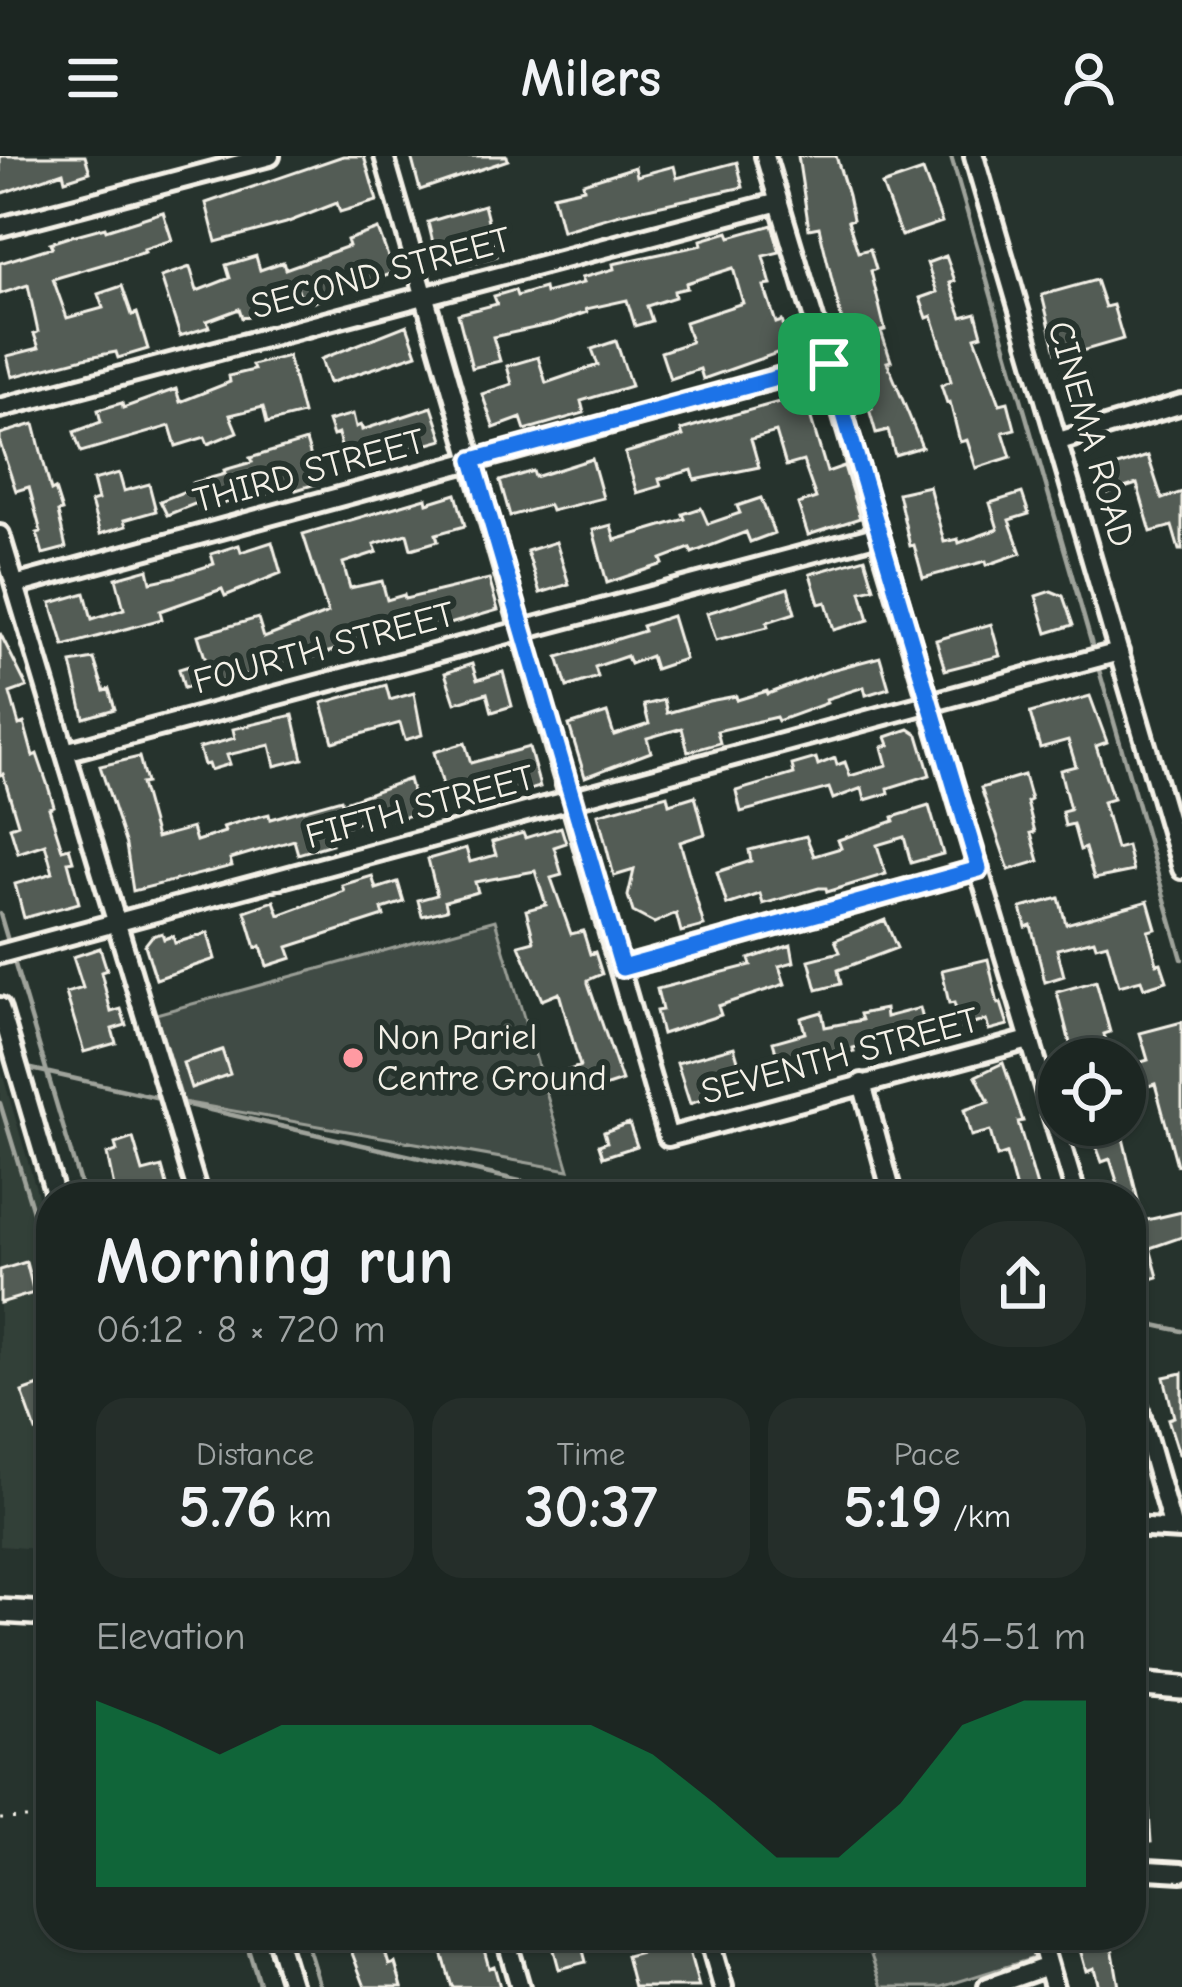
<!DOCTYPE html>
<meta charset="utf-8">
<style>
body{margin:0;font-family:"Comic Neue",sans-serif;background:#252e2a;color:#f1f3f6;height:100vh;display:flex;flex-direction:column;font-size:45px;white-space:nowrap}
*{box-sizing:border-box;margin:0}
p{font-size:39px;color:#a0a5a5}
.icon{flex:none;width:66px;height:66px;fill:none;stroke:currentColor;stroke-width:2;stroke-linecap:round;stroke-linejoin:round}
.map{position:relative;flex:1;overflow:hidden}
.panel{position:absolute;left:36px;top:1026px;width:1110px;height:768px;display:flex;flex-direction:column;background:#1c2622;border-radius:48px;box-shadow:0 3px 9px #0004,0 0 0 3px #3a4340}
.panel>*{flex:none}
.controls{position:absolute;left:1038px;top:882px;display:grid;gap:24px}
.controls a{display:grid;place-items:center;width:108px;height:108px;border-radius:50%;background:#1c2622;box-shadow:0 3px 9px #0004,0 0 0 3px #3a4340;font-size:60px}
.pin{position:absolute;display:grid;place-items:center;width:102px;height:102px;color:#fff;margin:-51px;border-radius:24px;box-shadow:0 6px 18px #0006}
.round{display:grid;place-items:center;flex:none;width:126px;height:126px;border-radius:48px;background:#252e2a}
.summary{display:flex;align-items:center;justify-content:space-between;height:204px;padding:0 60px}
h1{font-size:66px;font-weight:700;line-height:90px}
.metrics{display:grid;grid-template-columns:repeat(3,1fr);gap:18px;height:204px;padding:12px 60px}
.metrics div{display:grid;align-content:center;border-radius:30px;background:#252e2a;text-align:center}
.metrics b{font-size:60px;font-weight:700}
.metrics small{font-size:33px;font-weight:400}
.metrics p{font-size:33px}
.chart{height:336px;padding:24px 60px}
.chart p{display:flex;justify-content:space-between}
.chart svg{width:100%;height:216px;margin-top:12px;fill:#0b8043;opacity:.7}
header{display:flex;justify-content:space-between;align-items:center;height:156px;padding:0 60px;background:#1c2622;font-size:54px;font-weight:700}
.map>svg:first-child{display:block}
.built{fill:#333f39}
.green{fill:#414b45;stroke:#9a9e96;stroke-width:3}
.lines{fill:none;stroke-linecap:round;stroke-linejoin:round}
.stream{stroke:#9fa39b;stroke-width:4.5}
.building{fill:#525c55;stroke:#f4f1e8;stroke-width:3}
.minor-casing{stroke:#f4f1e8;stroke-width:26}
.major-casing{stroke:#f4f1e8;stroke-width:30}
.path{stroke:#f4f1e8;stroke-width:3;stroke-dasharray:3 9;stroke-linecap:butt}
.minor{stroke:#26332d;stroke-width:16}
.major{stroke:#26332d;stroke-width:21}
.route-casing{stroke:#fff;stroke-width:24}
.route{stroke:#1a73e8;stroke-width:15}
.poi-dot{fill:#ff9aa2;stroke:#26332d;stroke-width:4.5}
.labels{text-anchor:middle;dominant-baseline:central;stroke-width:12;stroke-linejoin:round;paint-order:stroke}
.street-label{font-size:36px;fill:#f4f1e8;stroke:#26332d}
.poi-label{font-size:36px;fill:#f4f1e8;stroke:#26332d;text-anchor:start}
</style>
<header><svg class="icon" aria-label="menu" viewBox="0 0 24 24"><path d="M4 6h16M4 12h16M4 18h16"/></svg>Milers<svg class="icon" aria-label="person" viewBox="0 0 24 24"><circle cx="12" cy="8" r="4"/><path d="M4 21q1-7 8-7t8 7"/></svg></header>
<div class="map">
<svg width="1182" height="1831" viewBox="0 0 1182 1831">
<rect width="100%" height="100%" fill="#26332d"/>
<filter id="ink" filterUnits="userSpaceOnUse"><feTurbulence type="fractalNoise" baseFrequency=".00833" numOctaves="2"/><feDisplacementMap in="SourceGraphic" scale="24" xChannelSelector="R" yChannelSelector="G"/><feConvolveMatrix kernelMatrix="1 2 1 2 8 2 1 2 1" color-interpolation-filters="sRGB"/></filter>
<g filter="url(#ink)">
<path class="built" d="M0 910 51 1084V1394L0 1390Z"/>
<path class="green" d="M495 764 569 1014 183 946 156 858Z
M864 1779H1027L1034 1802 941 1831H882Z"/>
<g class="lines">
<path class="stream" d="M951 0 1094 496
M1097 507 1182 803
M0 758 84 1041
M23 911 164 943
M175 946 590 1041
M0 947 51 1114
M1131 1164 1182 1175
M244 1779 260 1831
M304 1779 320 1831"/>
</g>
<path class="building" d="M0 0H85L90 16 65 24 63 16 0 38Z
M343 0H364L377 45 340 56 337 47 286 67 216 86 206 47Z
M411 0H507L508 4 420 34Z
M798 0H836L848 39 853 63 848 65 858 96 870 93 876 113 871 115 885 174 881 175 891 205 887 206 922 291 895 299 888 274 876 277 869 253 872 252 849 194 819 71 809 73Z
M737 6 743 31 620 58 562 75 553 39 584 32 583 27 635 11 637 20 674 10 677 22Z
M923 15 942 66 901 80 882 29Z
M484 49 497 100 469 108 465 91 436 99 428 66Z
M163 56 172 84 144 93 145 96 53 123 67 162 103 152 98 138 122 130 132 159 137 157 148 193 118 202 116 196 84 202 12 221 7 200 39 192 34 178 38 176 28 129 0 138V107L52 91 50 87 72 80 105 71 106 74Z
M772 69 780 96 763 100 771 129 764 130 776 167 782 165 791 192 703 223 700 213 670 223 661 196 691 186 685 166 743 147 733 112 686 127 687 132 674 135 675 141 647 150 652 165 635 170 627 144 586 153 587 156 553 168 493 181 500 205 472 212 458 158 497 148 494 140 515 134 517 140 544 132 545 137 583 127 581 122 614 113 613 108 702 89 701 84 728 76 730 81Z
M378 73 394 117 362 128 360 121 331 132 334 138 314 146 311 136 300 140 295 126 267 136 272 153 242 162 239 153 207 165 209 171 180 180 161 121 190 111 197 135 230 122 226 109 256 100 260 114 283 106 285 113 349 90 347 84Z
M946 100 955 125 950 127 962 161 976 157 982 179 975 181 1000 248 1008 246 1015 273 1003 276 1011 301 976 312 967 284 960 286 950 246 947 247 941 229 951 225 944 198 932 160 927 162 920 142 937 136 927 107Z
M1096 124 1105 151 1113 149 1123 183 1082 195 1080 188 1056 196 1042 139Z
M407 169 417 198 329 227 321 203Z
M616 185 631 230 581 245 584 257 525 274 521 262 494 272 482 238 512 228 507 210 538 201 546 227 598 209 592 193Z
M288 200 303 258 267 267 263 251 230 259 237 276 208 288 205 281 176 290 170 270 81 296 74 276 101 266 98 254 122 247 123 252 176 233 180 246 230 226 229 220 254 214 252 209Z
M804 239 827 316 844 310 860 362 808 379 798 348 816 342 803 305 786 310 776 276 751 283 759 311 695 324 692 314 659 323 661 330 637 337 625 297 683 280 681 274 711 265Z
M432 251 443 284 383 301 381 293 344 303 338 278 333 280 328 265 353 258 356 271 361 269 362 274Z
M34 268 51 335 55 333 62 355 58 356 66 392 43 398 37 377 41 376 29 331 16 335 0 287V278Z
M306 285 319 327 296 334 294 327 235 350 233 345 199 354 197 347 167 359 160 345 193 332 192 327 225 318 224 314 252 306 250 302Z
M1148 300 1162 343 1182 336V394H1179L1172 370 1151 376 1137 328 1108 337 1102 315Z
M592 303 603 342 551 355 549 349 510 360 500 325 533 315 535 321Z
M119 317 124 335 149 328 156 355 124 364 126 370 100 378 91 346 98 344 93 324Z
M929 330 944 386 958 383 959 387 998 373 990 347 1022 337 1029 358 1009 364 1021 397 987 409 986 405 923 422 914 389 910 390 898 337Z
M456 338 465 370 436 378 438 385 411 393 407 378 374 388 377 396 343 407 350 432 382 425 387 444 404 439 405 443 489 423 498 454 429 474 428 469 403 476 402 469 354 483 357 496 341 501 338 493 245 522 244 519 212 528 211 524 184 532 179 513 206 505 198 479 258 462 264 482 328 457 303 378 426 342 427 347Z
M761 342 774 377 750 386 746 376 692 397 690 392 661 403 663 408 607 427 593 374 611 369 615 384 685 363 683 358 701 352 708 368 740 357 737 350Z
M272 386 281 417 225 440 222 433 160 455 162 463 64 490 51 447 85 437 92 463 124 453 116 422 148 413 151 426 174 421 214 408 211 398 239 389 241 396Z
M556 386 569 428 540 437 527 395Z
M865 402 874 432 861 435 869 464 834 474 826 446 819 448 810 418Z
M788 432 795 457 767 466 768 471 716 484 707 457Z
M1051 435 1063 440 1073 469 1047 477 1036 440Z
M672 460 685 503 655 513 651 500 630 508 627 500 595 511 598 521 567 531 558 501 644 475 642 470Z
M991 468 1000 500 945 514 936 484Z
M0 477 27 531 10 537 19 569 24 567 33 600 37 598 48 630 54 650 49 652 62 693 69 691 73 705 68 706 79 747 24 762 15 728 53 717 45 688 18 697 10 671 18 668 3 618 0 619Z
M880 501 889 532 866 539 864 531 826 543 827 547 778 565 776 561 717 575 720 587 688 596 682 572 647 582 651 596 585 621 569 569 607 557 614 579 649 568 644 549 664 544 667 557 709 545 736 540 737 544 767 535 768 538 831 514Z
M94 503 104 535 109 533 115 553 84 562 71 507Z
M472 508 477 524 503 516 512 550 492 556 487 537 455 547 445 517Z
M386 529 390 544 414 537 422 579 405 584 400 567 333 586 322 547Z
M1090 540 1107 586 1096 590 1113 643 1103 646 1116 693 1127 690 1133 715 1094 723 1085 692 1080 694 1073 668 1065 670 1062 656 1070 654 1060 614 1076 610 1068 584 1040 592 1030 557Z
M293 559 303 603 275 610 270 589 227 599 230 608 210 614 208 608 204 609 199 592 235 582 233 573Z
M909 573 918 579 930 619 888 632 889 637 865 644 862 632 833 643 829 632 741 656 736 635 794 618 792 609 816 602 818 609 835 602 837 609 845 606 850 620 887 609 882 591 889 589 886 581Z
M465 587 471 607 529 591 540 631 450 656 434 596Z
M139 601 146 627 141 628 156 682 192 672 196 685 225 676 223 671 242 665 269 658 270 663 341 643 342 647 409 623 418 657 394 664 392 657 328 675 332 688 298 698 294 684 230 703 232 710 133 735 126 689 100 610Z
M1024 619 1031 644 1027 646 1035 676 1031 677 1039 705 1009 714 981 632Z
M667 639 669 648 695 640 705 678 680 686 704 770 681 776 676 757 654 767 633 756 628 740 634 714 614 720 598 658Z
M929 650 943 698 911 707 904 681 877 689 886 718 827 736 826 732H819L763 748 760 738 727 749 717 716 751 705 749 694 806 680 814 700 841 692 838 684 894 665 893 661Z
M561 671 566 687 554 691 562 719 551 722 571 778 583 775 590 798 595 796 602 818 588 824V827L622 925 586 937 582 925 572 929 567 915 580 910 559 837 542 844 519 789 534 785 526 754 546 749 535 715 475 726 478 736 445 745 447 754 422 760 418 744 437 739 428 703 466 692 470 706 496 699 492 686 523 677 525 682Z
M372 720 376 733 398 726 404 746 382 753 384 760 288 791 292 802 267 810 261 790 256 792 245 755 274 745 279 759 344 735 342 729Z
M1059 742 1066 768 1148 745 1156 773 1148 775 1157 808 1161 807 1167 825 1144 832 1141 824 1119 830 1107 787 1096 790 1094 784 1057 793 1064 820 1045 826 1031 769 1026 771 1021 752Z
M885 764 897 792 838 814 841 828 817 834 809 804 840 796 835 784Z
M162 777 164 783 173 780 175 787 208 777 215 803 156 823 145 789 152 780Z
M791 789 794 806 779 810 785 828 718 850 721 859 662 878 656 855 662 854 657 833 751 809 749 803Z
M100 792 107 814 101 816 111 856 121 853 126 869 112 873 116 887 84 896 66 837 83 832 73 801Z
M988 803 998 848 1001 847 1008 869 989 874 986 864 961 872 954 847 949 848 942 814Z
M1096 825 1110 876 1104 878 1111 903H1074L1057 836Z
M920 852 927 879 864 889 853 892 854 896 806 905 807 911 782 918 773 886 805 877 801 862 822 856 825 871 862 864 860 858 885 853 886 861Z
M1182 866V1008L1177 1009 1155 928 1145 931 1138 907 1148 904 1140 877Z
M734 891 745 928 690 948 677 907Z
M222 894 230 918 191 932 183 907Z
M1003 907 1023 965 1018 966 1040 1041H1018L1006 998 997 1001 990 975 971 980 964 954 989 946 976 920Z
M629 967 637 990 603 1001 599 989 607 986 604 976Z
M1122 978 1143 1065 1182 1056V1081L1150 1092 1158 1121 1131 1129V1041H1122L1110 1003 1102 1006 1095 987Z
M133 982 143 1016 162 1011 169 1036 151 1041 150 1037 116 1041 107 998 117 995 115 988Z
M26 1106 34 1137 0 1147V1114Z
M1182 1217V1298H1179L1168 1263 1174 1261 1164 1221Z
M45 1228 51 1247V1270L36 1275 22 1236Z
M1148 1642 1151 1686 1131 1688V1643Z
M362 1779H380L389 1809 395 1807 402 1831H365L347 1784Z
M437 1779H480L489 1812 494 1810 500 1831H452Z
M550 1779H579L586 1806 559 1813Z
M1076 1779H1110L1119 1831H1099L1094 1812 1086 1815Z
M686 1784 699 1831H634L626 1800Z"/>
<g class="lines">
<g class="minor-casing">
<path id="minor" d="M384 0 668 981 1029 884
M765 0 1077 1041
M974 0 1182 713
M0 71 270 0
M0 252 779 46
M1059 285 1182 248
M0 379 199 1041
M15 429 829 208
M65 596 879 379
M0 798 1119 496
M622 812 979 713
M0 851 56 1041
M862 927 893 1041
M1131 1226 1173 1373
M1131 1371 1181 1374
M1131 1713 1182 1716
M276 1779 292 1831
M505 1779 520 1831
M708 1779 723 1831
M1039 1779 1054 1831
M988 1831 1048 1810"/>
</g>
<g class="major-casing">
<path id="major" d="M0 1455 51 1458
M1131 1528 1182 1532"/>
</g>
<path class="path" d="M0 1663 51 1661"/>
<use href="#minor" class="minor"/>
<use href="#major" class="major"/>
</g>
</g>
<g class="lines" filter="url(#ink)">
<g class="route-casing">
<path id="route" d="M829 208 979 713 622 812 473 304Z"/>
</g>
<use href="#route" class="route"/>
</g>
<circle class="poi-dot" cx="353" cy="902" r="12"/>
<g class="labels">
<g class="street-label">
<text transform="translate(381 117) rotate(-15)">SECOND STREET</text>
<text transform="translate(1091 278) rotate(74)">CINEMA ROAD</text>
<text transform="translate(309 315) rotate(-15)">THIRD STREET</text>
<text transform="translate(324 492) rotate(-15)">FOURTH STREET</text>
<text transform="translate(420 651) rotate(-15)">FIFTH STREET</text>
<text transform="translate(840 900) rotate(-15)">SEVENTH STREET</text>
</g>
<g class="poi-label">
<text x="377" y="881">Non Pariel<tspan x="377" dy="41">Centre Ground</tspan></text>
</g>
</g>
</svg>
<div class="controls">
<a><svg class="icon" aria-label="locate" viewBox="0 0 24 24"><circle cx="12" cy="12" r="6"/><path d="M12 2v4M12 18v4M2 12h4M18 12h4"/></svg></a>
</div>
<div class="pin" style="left:829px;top:208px;background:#1e9e55"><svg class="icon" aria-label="arrive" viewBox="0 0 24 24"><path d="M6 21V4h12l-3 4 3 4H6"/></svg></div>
<section class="panel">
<div class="summary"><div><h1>Morning run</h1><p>06:12 · 8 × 720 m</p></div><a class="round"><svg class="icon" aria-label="share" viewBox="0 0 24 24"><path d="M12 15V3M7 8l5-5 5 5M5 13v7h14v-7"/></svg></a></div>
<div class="metrics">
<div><p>Distance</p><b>5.76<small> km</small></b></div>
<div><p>Time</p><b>30:37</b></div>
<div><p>Pace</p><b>5:19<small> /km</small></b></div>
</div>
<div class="chart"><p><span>Elevation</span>45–51 m</p>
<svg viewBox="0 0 160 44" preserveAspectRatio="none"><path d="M0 44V6L10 11L20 17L30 11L40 11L50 11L60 11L70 11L80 11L90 17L100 27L110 38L120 38L130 27L140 11L150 6L160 6V44z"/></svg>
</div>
</section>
</div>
